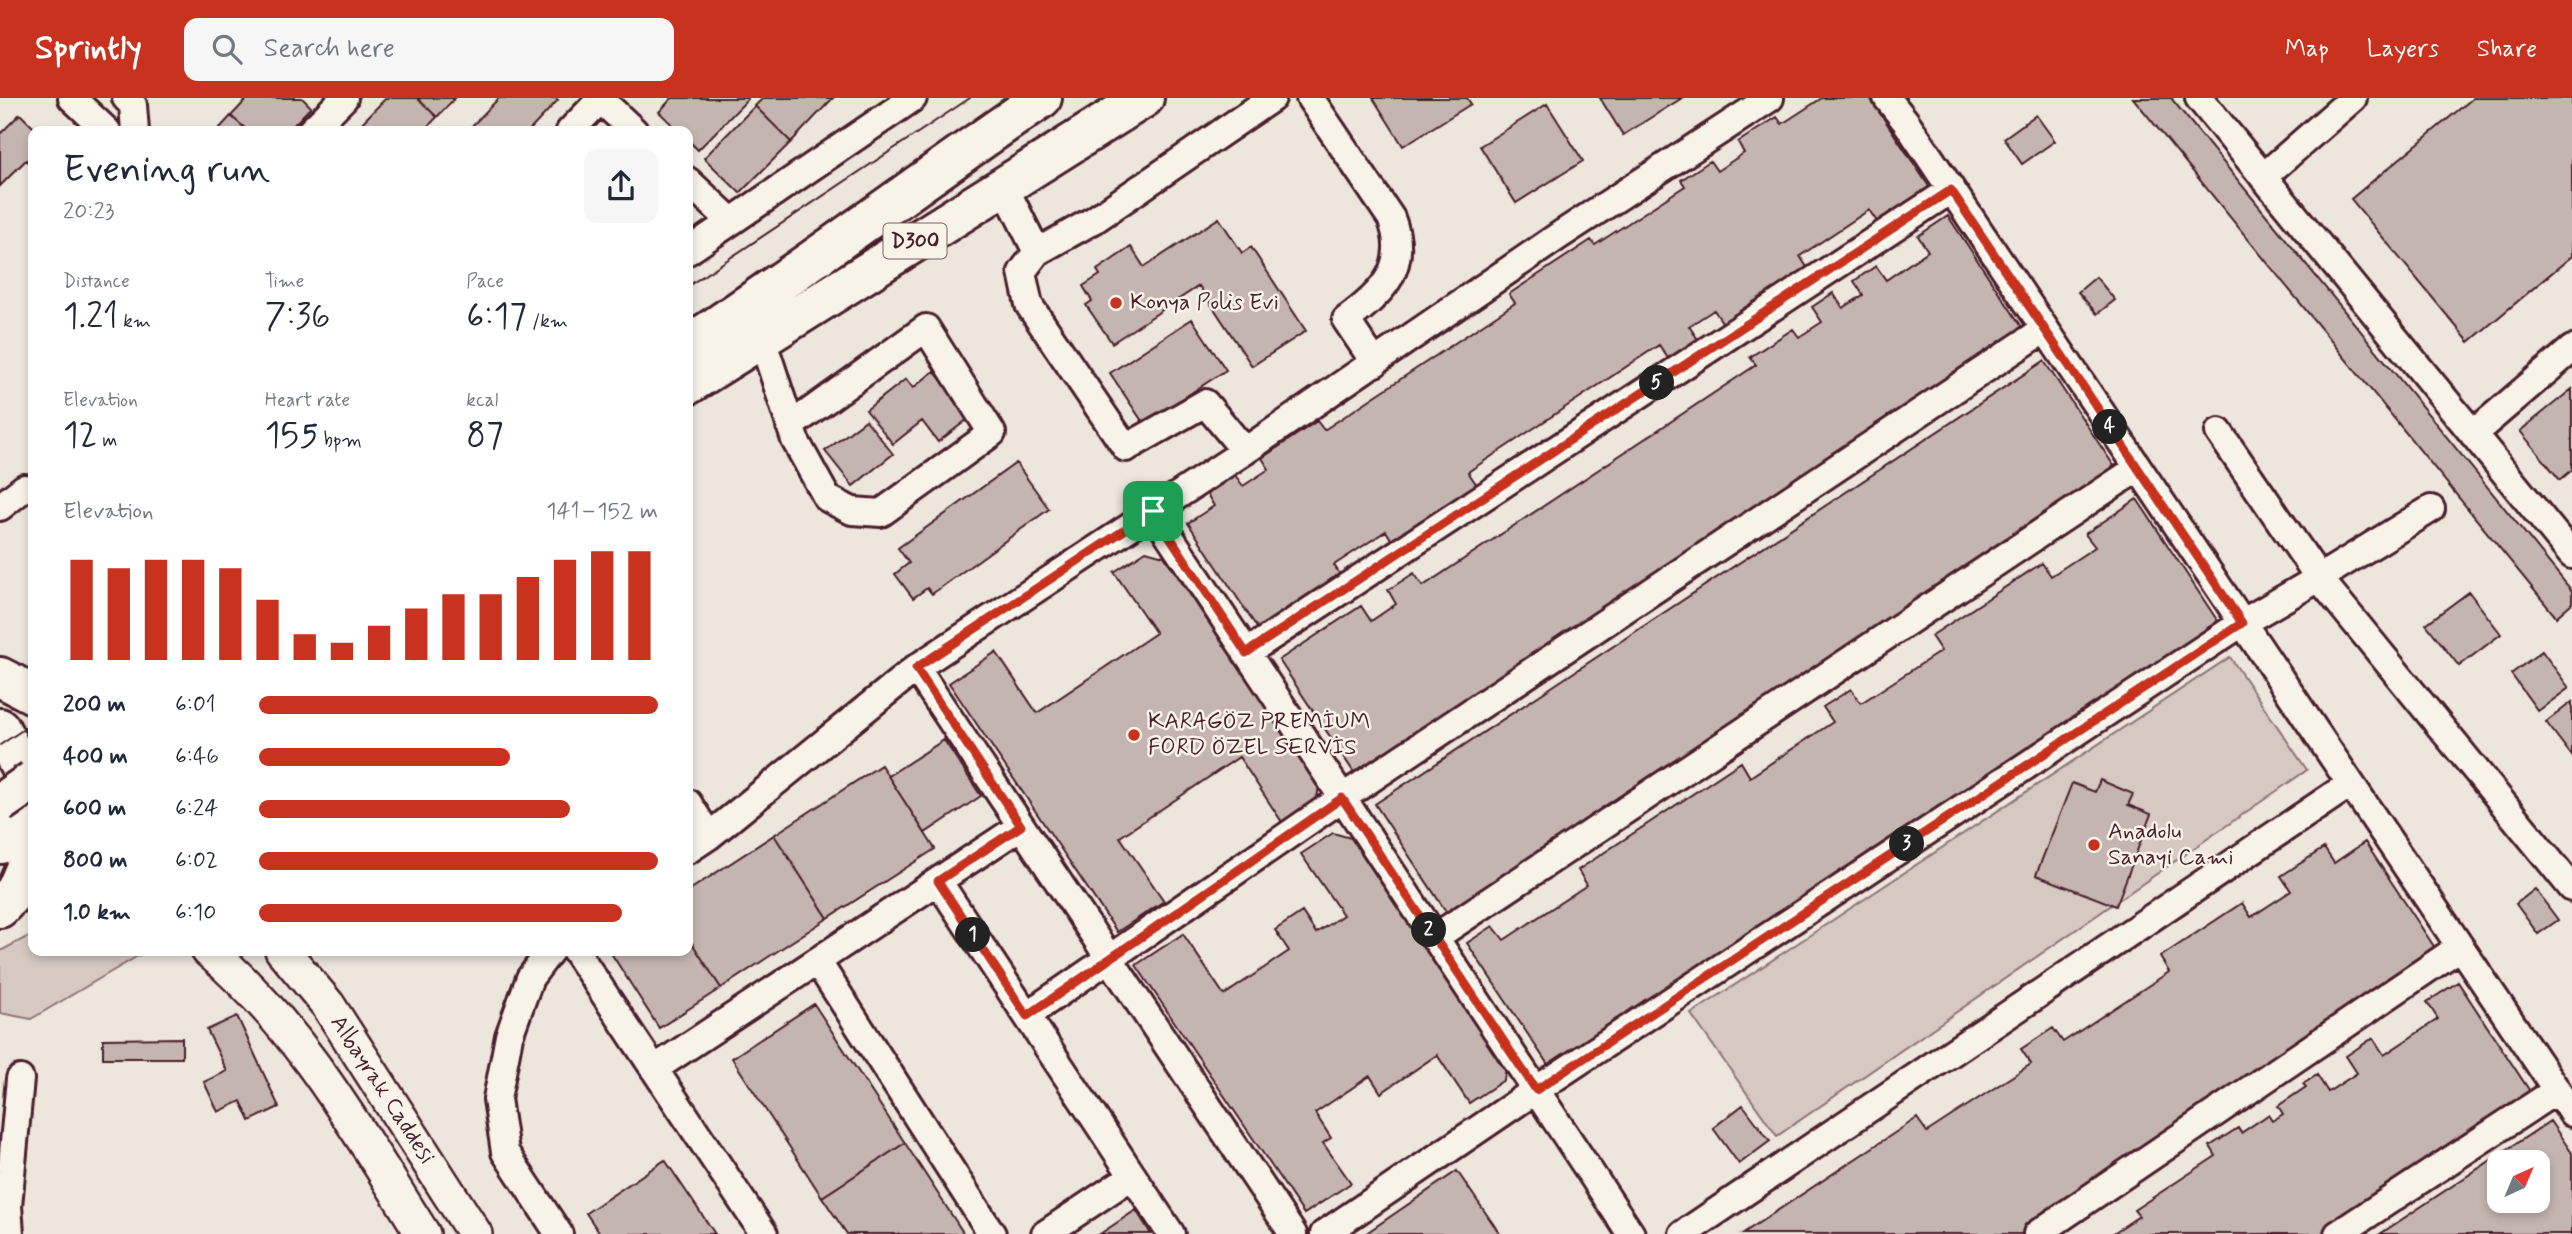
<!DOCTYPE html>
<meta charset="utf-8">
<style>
body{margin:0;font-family:Mynerve,sans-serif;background:#f6f6f7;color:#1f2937;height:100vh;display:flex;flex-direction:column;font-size:26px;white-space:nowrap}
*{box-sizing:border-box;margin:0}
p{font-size:23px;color:#747a83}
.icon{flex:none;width:38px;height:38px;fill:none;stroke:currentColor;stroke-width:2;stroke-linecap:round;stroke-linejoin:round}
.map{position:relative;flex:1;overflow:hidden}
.details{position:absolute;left:28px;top:28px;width:665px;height:830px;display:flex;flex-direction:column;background:#fff;border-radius:14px;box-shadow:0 4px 10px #0003}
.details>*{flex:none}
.needle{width:46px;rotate:44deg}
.tools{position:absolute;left:2487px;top:1052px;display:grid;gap:14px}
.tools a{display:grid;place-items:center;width:63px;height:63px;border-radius:14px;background:#fff;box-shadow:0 4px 10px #0003;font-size:35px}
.pin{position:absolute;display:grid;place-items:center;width:60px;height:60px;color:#fff;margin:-30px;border-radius:14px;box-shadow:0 4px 10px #0006}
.km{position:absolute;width:35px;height:35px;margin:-18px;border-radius:50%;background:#222;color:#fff;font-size:19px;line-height:35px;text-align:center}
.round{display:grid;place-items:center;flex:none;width:74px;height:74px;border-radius:14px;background:#f6f6f7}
.summary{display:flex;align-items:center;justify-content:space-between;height:119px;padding:0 35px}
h1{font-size:38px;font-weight:600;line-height:52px}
.figures{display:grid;grid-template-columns:repeat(3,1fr);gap:10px;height:119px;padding:7px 35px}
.figures div{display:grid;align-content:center}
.figures b{font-size:35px;font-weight:600}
.figures small{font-size:19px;font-weight:400}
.figures p{font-size:19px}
.chart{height:196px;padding:14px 35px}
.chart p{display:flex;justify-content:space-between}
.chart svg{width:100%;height:126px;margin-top:7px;stroke:#c8321e;stroke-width:6}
ul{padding:0 35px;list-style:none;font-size:23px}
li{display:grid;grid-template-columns:112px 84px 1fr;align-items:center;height:52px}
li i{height:18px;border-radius:9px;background:#c8321e}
header{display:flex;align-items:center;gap:42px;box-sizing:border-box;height:98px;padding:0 35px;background:#c8321e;color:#fff}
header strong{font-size:33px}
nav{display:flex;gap:38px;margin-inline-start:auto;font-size:24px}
.search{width:490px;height:63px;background:#f6f6f7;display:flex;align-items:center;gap:18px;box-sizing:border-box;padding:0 24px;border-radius:14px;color:#747a83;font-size:26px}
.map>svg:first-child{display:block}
.green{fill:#d5c9c2;stroke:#907476;stroke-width:2}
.building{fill:#c4b5b0;stroke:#4a1f2b;stroke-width:2;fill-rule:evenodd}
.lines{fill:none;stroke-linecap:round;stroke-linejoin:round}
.minor-casing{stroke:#4a1f2b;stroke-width:32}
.major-casing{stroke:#4a1f2b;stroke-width:38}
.highway-casing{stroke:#4a1f2b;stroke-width:44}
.minor{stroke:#f7f3e8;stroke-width:26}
.major{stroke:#f7f3e8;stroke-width:33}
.highway{stroke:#f7f3e8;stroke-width:38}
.tram{stroke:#4a1f2b;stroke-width:2}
.highway-bridge-casing{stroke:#4a1f2b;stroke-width:44;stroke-linecap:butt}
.highway-bridge{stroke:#f7f3e8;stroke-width:38}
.route-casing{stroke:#fff;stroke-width:14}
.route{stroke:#c8321e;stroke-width:9}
.poi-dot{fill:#c8321e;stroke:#f7f3e8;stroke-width:2.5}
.labels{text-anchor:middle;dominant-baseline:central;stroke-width:5;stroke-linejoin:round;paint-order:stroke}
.shield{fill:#f7f3e8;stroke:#7e5f64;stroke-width:2}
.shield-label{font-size:21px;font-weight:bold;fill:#4a1f2b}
.poi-label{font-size:23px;fill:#4a1f2b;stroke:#f7f3e8;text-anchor:start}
.street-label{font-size:23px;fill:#4a1f2b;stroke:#f7f3e8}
</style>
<header>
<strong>Sprintly</strong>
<div class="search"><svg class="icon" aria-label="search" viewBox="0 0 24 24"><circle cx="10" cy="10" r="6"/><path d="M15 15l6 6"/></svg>Search here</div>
<nav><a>Map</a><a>Layers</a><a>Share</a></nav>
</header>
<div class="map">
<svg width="2572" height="1136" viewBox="0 0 2572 1136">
<rect width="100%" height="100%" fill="#ece6dd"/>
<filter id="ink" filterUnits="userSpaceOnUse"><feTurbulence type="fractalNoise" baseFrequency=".0143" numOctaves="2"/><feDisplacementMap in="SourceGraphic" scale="14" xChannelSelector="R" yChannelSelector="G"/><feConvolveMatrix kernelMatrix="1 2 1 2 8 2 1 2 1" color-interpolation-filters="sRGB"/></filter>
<g filter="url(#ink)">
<path class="green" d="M2230 559 2307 672 1777 1038 1691 916Z
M33 836V852H148L31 921 0 915V853Z"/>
<path class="building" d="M248 0H302L311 9 288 33H248L231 18Z
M386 0H417L437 19 424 33H360L357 30Z
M417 0H455L437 19Z
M499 0H556L558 2 529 33H467Z
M672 0H747L748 1 698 52 688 42V33H679L659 14Z
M763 0H833L791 44 755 8Z
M1373 0H1467L1471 6 1403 48Z
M1600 0H1682L1623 37Z
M1822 0H1870L1932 93 1880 128 1869 112 1800 158 1810 174 1726 230 1714 212 1689 228 1701 246 1672 266 1659 247 1468 374 1481 393 1396 449 1386 433 1334 467 1344 483 1262 537 1188 425 1214 408 1207 396 1235 377 1243 388 1269 371 1262 360 1317 323 1324 332 1515 205 1509 196 1591 142 1595 147 1685 88 1681 82 1710 63 1717 73 1744 55 1738 44 1777 19 1782 26Z
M2133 0H2171L2572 493V505L2556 519Z
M2473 0H2572V158L2469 244 2351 101Z
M1547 6 1583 63 1516 105 1480 48Z
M755 8 791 44 740 95 704 60Z
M20 16 37 33H33V69L26 62 0 88V36Z
M2036 17 2055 43 2022 66 2004 40Z
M231 18 248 33H217Z
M1948 118 2026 235 1357 679 1279 562 1361 508 1371 523 1396 506 1388 492 1414 475 1423 488 1756 267 1750 259 1793 231 1799 239 1822 224 1812 209 1833 195 1843 210 1863 197 1854 183 1876 168 1886 182 1928 153 1918 138Z
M1219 120 1242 155 1251 149 1306 233 1252 268 1199 188 1112 245 1086 207 1092 203 1083 188 1100 177 1097 172 1131 149 1144 169Z
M2096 179 2115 202 2097 216 2078 194Z
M1192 221 1226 272 1144 326 1110 275Z
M2044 263 2118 374 1449 818 1375 706Z
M934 273 954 298 952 300 968 321 938 344 922 323 893 346 866 312 906 281 913 290Z
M2572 291V372L2560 382 2520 333Z
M866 322 893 356 853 388 825 353Z
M1016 365 1049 411 932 496 927 490 913 500 895 476 909 465 898 450Z
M2137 401 2219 525 1549 968 1467 845 1493 828 1504 842 1587 787 1578 772 1741 664 1750 679 1833 624 1823 609 1851 591 1861 605 1941 553 1931 538 2042 465 2051 478 2095 449 2085 436Z
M1146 453 1164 458 1319 688 1317 700 1282 724 1239 659 1120 739 1164 803 1117 834 949 585 996 554 1037 615 1156 535 1114 474Z
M2469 494 2501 536 2459 568 2426 526Z
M2542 553 2569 590 2538 613 2511 576Z
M2572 604V658L2546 624Z
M944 642 981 698 925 735 888 678Z
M881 667 935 751 828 820 774 737Z
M2100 682 2133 696 2128 707 2151 716 2116 808 2036 777 2072 685 2095 694Z
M1333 735 1351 740 1506 970 1504 982 1469 1005 1437 957 1381 995 1370 978 1315 1015 1331 1040 1323 1045 1351 1085 1304 1116 1136 867 1183 836 1224 897 1289 853 1275 832 1302 814 1316 835 1343 817 1301 756Z
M774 737 828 820 721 890 688 839V793Z
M2365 744 2441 859 2023 1136H1742L1917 1020 1927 1034 2031 966 2021 951 2053 930 2063 944 2169 874 2160 859 2242 805 2251 819 2291 793 2281 778 2324 750 2334 765Z
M2535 791 2558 822 2538 836 2516 806Z
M688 839 721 890 659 930 609 852H688Z
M2458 884 2535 1001 2331 1136H2112L2139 1118 2134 1112 2216 1058 2210 1048 2238 1030 2241 1035 2268 1017 2272 1023 2283 1016 2278 1008 2306 989 2303 986 2317 977 2328 994 2357 975 2346 958 2373 940 2384 957 2438 921 2427 904Z
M814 906 905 1045 822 1099 732 960Z
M237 918 279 1009 250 1023 241 1003 218 1014 204 984 227 973 207 932Z
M182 940V960H103V941Z
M1743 1007 1770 1043 1739 1066 1713 1030Z
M2550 1023 2572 1055V1136H2380ZM2499 1064H2538V1102H2499Z
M905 1045 964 1136H847L822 1099Z
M665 1062 715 1136H600L586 1115Z
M1457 1073 1500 1136H1365Z
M1136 1112 1151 1136H1100Z"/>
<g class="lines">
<g class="minor-casing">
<path id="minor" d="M72 0 107 33
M126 0 133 7 135 33
M599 0 634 33
M1310 0 1391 120C1410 168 1383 195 1346 222L1375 265
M1887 0 1906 24 2572 1015
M2199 0 2572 457
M311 33 344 0
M570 33 602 0
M2263 79 2353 0
M688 83 731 123
M1004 88 1037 154 1022 174 1029 207 1126 350 1205 305 1245 353
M688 153 913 0
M1037 154 1094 122 1272 0
M768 259 795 342 827 400 852 413 881 415 992 335 926 230 790 328
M2219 334 2319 480 2431 411
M2473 336 2572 251
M0 409 24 390
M1153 413 1631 1136
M1246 555 1951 92
M916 570 1293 1136
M688 705 709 738
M688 752 709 738 916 570 1245 353 1560 137 1770 0
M938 783 1171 1136
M1434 840 2138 370
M551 852 530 880 509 938 497 1001 505 1054 559 1136
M575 852 764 1136
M817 863 992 1136
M1027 917 1342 700 2045 231
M654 971 1021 728
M10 1136 8 1108 20 981
M1045 1136 1132 1078
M1324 1136 1536 992 2242 525 2319 480 2572 790
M1683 1136 2350 686
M2037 1136 2460 849
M2338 1136 2557 992"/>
</g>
<g class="major-casing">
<path id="major" d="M208 852C301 930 359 1035 423 1136
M282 852 328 907 475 1136"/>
</g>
<g class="highway-casing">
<path id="highway" d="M688 247C808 168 923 81 1042 0
M688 287 1144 0
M0 579 33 596
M0 630 26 680 33 706
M0 746 33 724
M0 810 16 792 33 752"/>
</g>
<use href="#minor" class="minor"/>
<use href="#major" class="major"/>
<use href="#highway" class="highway"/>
<path class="tram" d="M688 188 970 0
M0 647 33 625"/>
<g class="highway-bridge-casing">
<path id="highway-bridge" d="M0 705 33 682"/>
</g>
<use href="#highway-bridge" class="highway-bridge"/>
</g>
</g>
<g class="lines" filter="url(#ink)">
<g class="route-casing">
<path id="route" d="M1951 92 2242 525 1536 992 1342 700 1027 918 938 783 1021 728 916 570 1153 413 1246 555Z"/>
</g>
<use href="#route" class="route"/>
</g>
<g class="poi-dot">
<circle cx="1116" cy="205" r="7"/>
<circle cx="1134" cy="637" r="7"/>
<circle cx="2094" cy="747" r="7"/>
</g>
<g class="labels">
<rect class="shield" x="883.5" y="125.5" width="63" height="35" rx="5"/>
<g class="shield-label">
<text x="915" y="143">D300</text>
</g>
<g class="poi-label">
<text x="1130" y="205">Konya Polis Evi</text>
<text x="1148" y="624">KARAGÖZ PREMİUM<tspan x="1148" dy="26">FORD ÖZEL SERVİS</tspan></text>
<text x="2108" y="734">Anadolu<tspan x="2108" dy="26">Sanayi Cami</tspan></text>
</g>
<g class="street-label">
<text transform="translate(382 992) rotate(57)">Albayrak Caddesi</text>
</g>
</g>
</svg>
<div class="tools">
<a><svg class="needle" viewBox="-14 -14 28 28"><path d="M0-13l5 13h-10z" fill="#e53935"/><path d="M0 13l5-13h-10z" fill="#747a83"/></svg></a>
</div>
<div class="pin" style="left:1153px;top:413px;background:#1e9e55"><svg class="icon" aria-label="arrive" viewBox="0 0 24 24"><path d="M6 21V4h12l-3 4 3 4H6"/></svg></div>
<b class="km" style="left:973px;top:837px">1</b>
<b class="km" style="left:1429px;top:832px">2</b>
<b class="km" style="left:1907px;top:746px">3</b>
<b class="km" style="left:2110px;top:329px">4</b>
<b class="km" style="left:1657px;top:285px">5</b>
<section class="details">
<div class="summary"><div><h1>Evening run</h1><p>20:23</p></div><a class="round"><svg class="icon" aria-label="share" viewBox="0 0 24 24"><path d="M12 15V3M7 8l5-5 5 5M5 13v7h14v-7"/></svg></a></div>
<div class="figures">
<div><p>Distance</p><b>1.21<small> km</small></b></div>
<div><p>Time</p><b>7:36</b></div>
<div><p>Pace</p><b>6:17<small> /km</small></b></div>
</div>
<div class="figures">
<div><p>Elevation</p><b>12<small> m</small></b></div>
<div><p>Heart rate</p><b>155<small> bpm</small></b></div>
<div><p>kcal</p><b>87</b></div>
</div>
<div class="chart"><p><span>Elevation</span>141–152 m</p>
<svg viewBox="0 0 160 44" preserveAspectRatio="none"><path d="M5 44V9M15 44V12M25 44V9M35 44V9M45 44V12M55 44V23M65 44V35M75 44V38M85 44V32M95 44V26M105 44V21M115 44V21M125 44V15M135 44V9M145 44V6M155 44V6"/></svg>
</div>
<ul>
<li><b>200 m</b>6:01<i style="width:100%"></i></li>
<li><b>400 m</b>6:46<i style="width:63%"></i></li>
<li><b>600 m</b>6:24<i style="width:78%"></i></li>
<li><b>800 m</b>6:02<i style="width:100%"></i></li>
<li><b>1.0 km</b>6:10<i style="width:91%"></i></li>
</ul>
</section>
</div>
